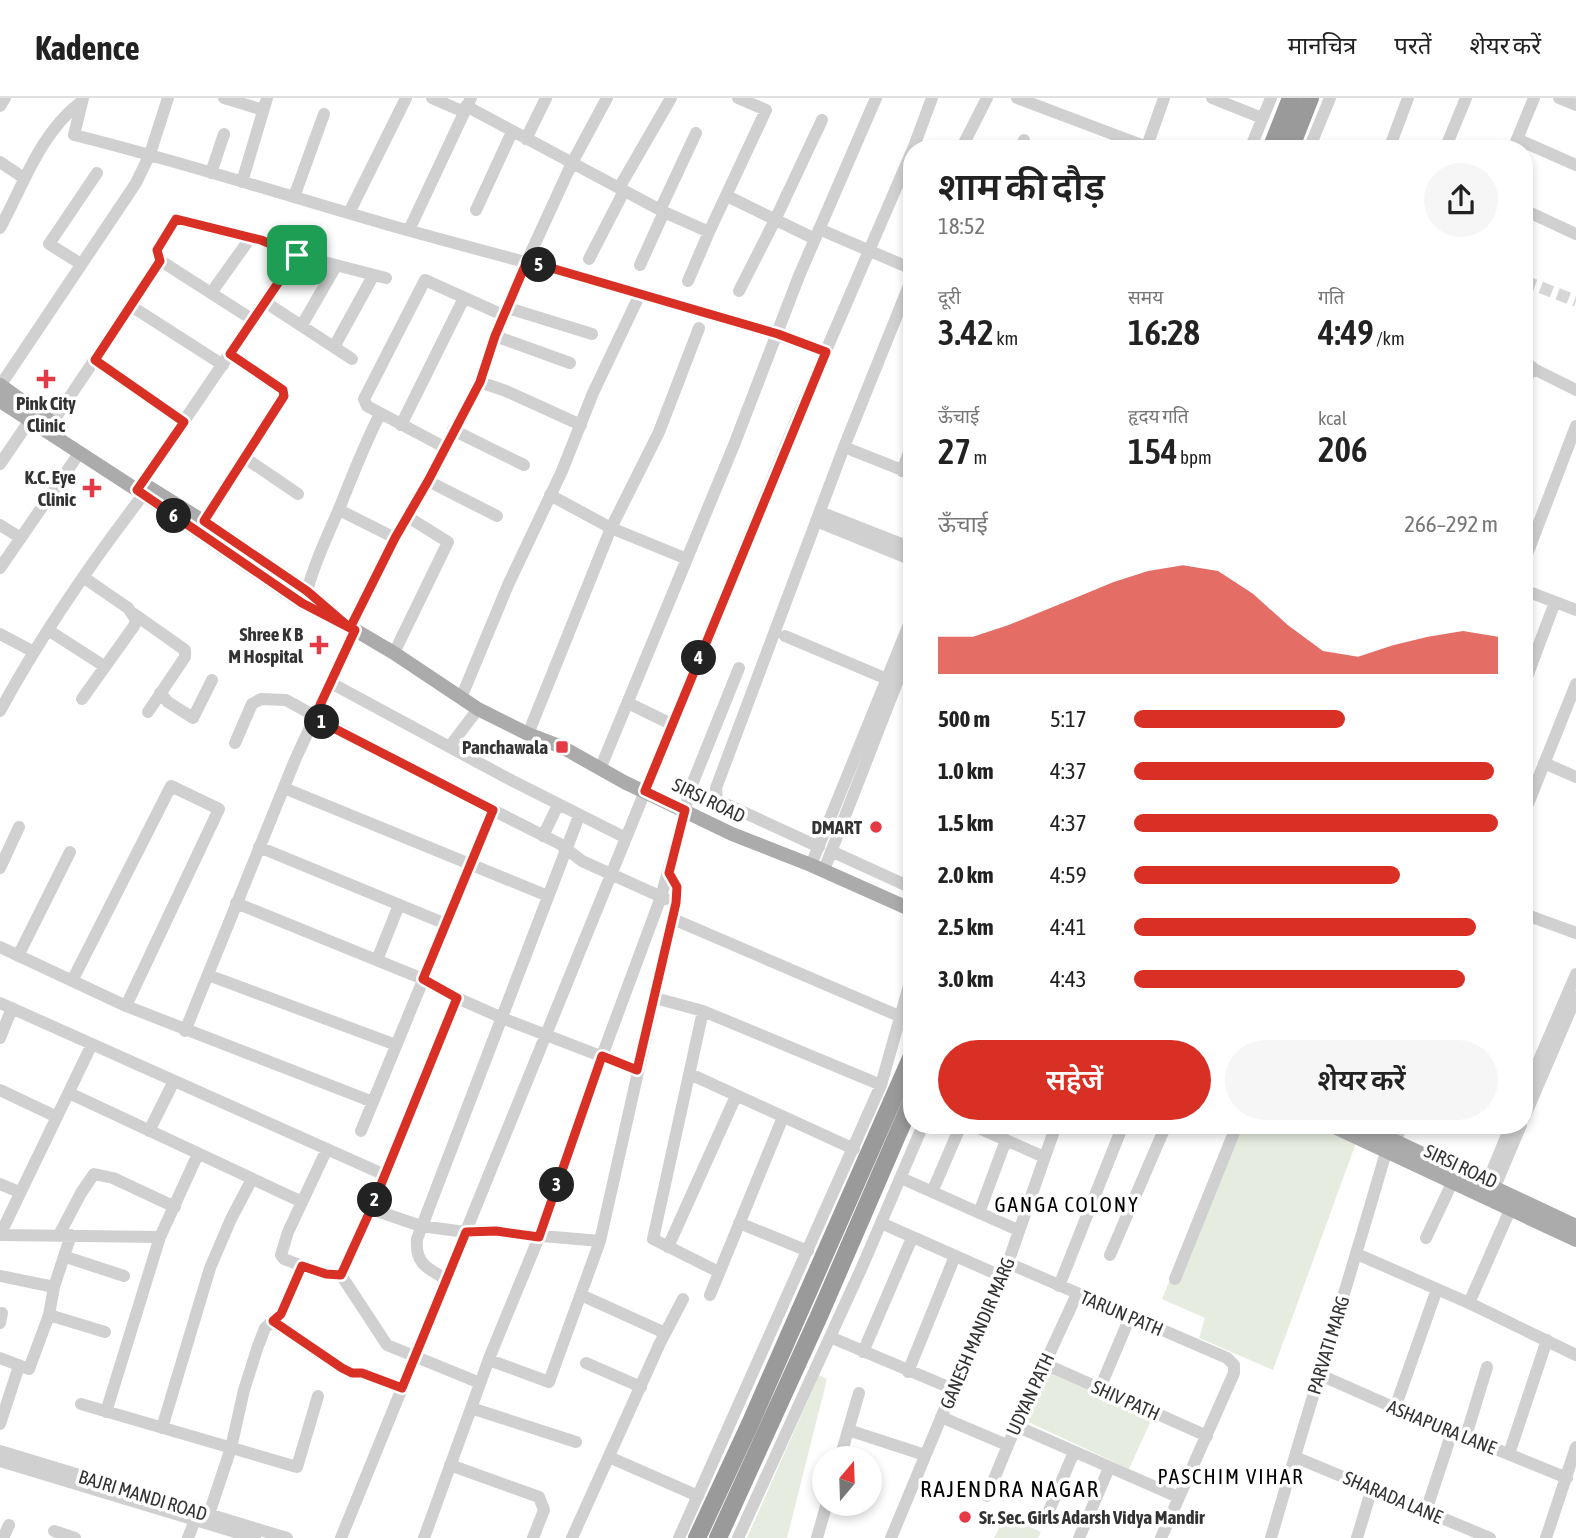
<!DOCTYPE html>
<html lang="hi">
<meta charset="utf-8">
<style>
body{margin:0;font-family:"Asap Condensed","Noto Sans Devanagari",sans-serif;background:#f6f6f6;color:#222;height:100vh;display:flex;flex-direction:column;font-size:26px;white-space:nowrap}
*{box-sizing:border-box;margin:0}
p{font-size:23px;color:#767676}
.icon{flex:none;width:38px;height:38px;fill:none;stroke:currentColor;stroke-width:2;stroke-linecap:round;stroke-linejoin:round}
.map{position:relative;flex:1;overflow:hidden}
.details{position:absolute;left:903px;top:42px;width:630px;height:994px;display:flex;flex-direction:column;background:#fff;border-radius:28px;box-shadow:0 4px 10px #0003}
.details>*{flex:none}
.needle{width:46px;rotate:19deg}
.buttons{position:absolute;left:812px;top:1348px;display:grid;gap:14px}
.buttons a{display:grid;place-items:center;width:70px;height:70px;border-radius:50%;background:#fff;box-shadow:0 4px 10px #0003;font-size:35px}
.pin{position:absolute;display:grid;place-items:center;width:60px;height:60px;color:#fff;margin:-30px;border-radius:14px;box-shadow:0 4px 10px #0006}
.km{position:absolute;width:35px;height:35px;margin:-18px;border-radius:50%;background:#222;color:#fff;font-size:19px;line-height:35px;text-align:center}
.round{display:grid;place-items:center;flex:none;width:74px;height:74px;border-radius:37px;background:#f6f6f6}
.overview{display:flex;align-items:center;justify-content:space-between;height:119px;padding:0 35px}
h1{font-size:38px;font-weight:600;line-height:52px}
.stats{display:grid;grid-template-columns:repeat(3,1fr);gap:10px;height:119px;padding:7px 35px}
.stats div{display:grid;align-content:center}
.stats b{font-size:35px;font-weight:600}
.stats small{font-size:19px;font-weight:400}
.stats p{font-size:19px}
.chart{height:196px;padding:14px 35px}
.chart p{display:flex;justify-content:space-between}
.chart svg{width:100%;height:126px;margin-top:7px;fill:#d93025;opacity:.7}
.cta{display:flex;gap:14px;margin-top:auto;padding:14px 35px}
.cta a{flex:1;height:80px;border-radius:42px;background:#d93025;color:#fff;font-size:28px;font-weight:600;line-height:80px;text-align:center}
.cta a+a{background:#f6f6f6;color:#222}
ul{padding:0 35px;list-style:none;font-size:23px}
li{display:grid;grid-template-columns:112px 84px 1fr;align-items:center;height:52px}
li i{height:18px;border-radius:9px;background:#d93025}
header{display:flex;align-items:center;gap:42px;box-sizing:border-box;height:98px;padding:0 35px;background:#fff;border-bottom:2px solid #e0e0e0}
header strong{font-size:33px}
nav{display:flex;gap:38px;margin-inline-start:auto;font-size:24px}
.map>svg:first-child{display:block}
.green{fill:#e6ecdf}
.lines{fill:none;stroke-linecap:round;stroke-linejoin:round}
.minor-tunnel{stroke:#d6d6d6;stroke-width:12;stroke-dasharray:12 6;stroke-linecap:butt}
.minor{stroke:#d0d0d0;stroke-width:12}
.major{stroke:#ababab;stroke-width:14}
.highway{stroke:#9a9a9a;stroke-width:18}
.route-casing{stroke:#fff;stroke-width:14}
.route{stroke:#d93025;stroke-width:9}
.poi-dot{fill:#e63946;stroke:#fff;stroke-width:2.5}
.labels{text-anchor:middle;dominant-baseline:central;stroke-width:7;stroke-linejoin:round;paint-order:stroke}
.poi-label{font-size:19px;font-weight:bold;fill:#333;stroke:#fff;text-anchor:end}
.street-label{font-size:19px;fill:#333;stroke:#fff}
.neighbourhood-label{font-size:21px;letter-spacing:2px;fill:#000;stroke:#fff}
.quarter-label{font-size:23px;letter-spacing:2px;fill:#000;stroke:#fff}
</style>
<header>
<strong>Kadence</strong>
<nav><a>मानचित्र</a><a>परतें</a><a>शेयर करें</a></nav>
</header>
<div class="map">
<svg width="1576" height="1440" viewBox="0 0 1576 1440">
<rect width="100%" height="100%" fill="#fff"/>
<path class="green" d="M1234 1027H1317L1356 1045 1273 1272 1199 1240 1205 1220 1162 1201Z
M1048 1271 1153 1318 1129 1371 1024 1322Z
M819 1277 827 1281 787 1440H747Z
M1006 1417 1041 1434 1038 1440H994Z"/>
<g class="lines">
<path class="minor-tunnel" d="M1524 183 1576 203"/>
<path class="minor" d="M83 0 74 37C180 63 284 97 389 127 535 168 683 203 826 254
M224 0 263 12
M432 0 464 14
M1017 0 1147 49
M1212 0 1262 20
M1559 0 1576 7
M0 8 5 0
M466 8 664 114 709 134 766 12 738 0
M526 41 546 0
M1517 41 1576 67
M913 51 932 0
M961 51 987 0
M1020 51 1024 42
M1146 51 1164 0
M1250 51 1271 0
M1309 51 1330 0
M1389 51 1408 0
M1445 51 1466 0
M1513 51 1534 0
M0 64 24 80
M211 75 224 36
M242 84 267 0
M619 90 671 0
M727 98 815 141
M294 99 324 16
M476 112 512 34
M660 112 696 35
M1524 112 1576 136
M349 115 406 0
M0 130C24 86 40 35 81 4
M819 131 912 171
M409 132 471 0
M589 161 624 93
M161 163 157 152 176 121 261 142 297 157 386 180
M81 166 49 146 97 75
M640 167 664 114
M688 183 709 134
M739 193 775 122 822 22
M211 195 251 139
M265 204 352 261
M131 208 223 267
M508 210 592 236
M302 227 336 168
M495 238 570 265
M334 249 373 178
M95 262 184 324
M1524 266 1576 292
M480 284 506 293 581 327
M1524 287 1532 269
M0 288 136 85 150 56 168 0
M52 325 161 163 253 222
M401 327 464 200
M453 332 524 367
M444 349 367 308 364 301 425 182 505 218
M844 349 912 376
M245 360 298 396
M0 366 30 322
M902 373 912 346
M428 383 497 418
M137 392 297 157
M550 397 611 430 687 461
M339 412 395 440
M820 414 912 450
M203 423 284 298 283 292 230 256
M816 423 912 462
M0 427 21 440
M1524 464 1576 328
M0 470 80 354
M1524 492 1576 512
M307 493C315 463 327 439 339 411 352 379 364 347 380 316
M134 516 185 552V559L148 614
M350 530 395 440 428 383 480 284 495 238 527 163 572 65 607 0
M48 532 104 568
M0 536 34 554
M785 538 887 581
M394 555 448 444 408 419
M331 585 507 680 626 740
M1524 587 1555 504
M160 595 168 604 193 620 212 582
M461 600 508 487 562 373 593 295 640 196
M82 601 134 528 136 522 128 510 83 479
M628 605 671 626
M0 613C41 537 91 465 143 397
M528 636 611 430 659 334 699 230
M235 645 252 606 261 601 286 602 406 668 560 746 582 763 666 801
M450 648 478 611
M1544 665 1576 679
M600 671 734 347 799 178 876 0
M284 690 548 798
M1524 716 1576 586
M543 738 558 707
M259 749 446 826
M819 749 717 702 716 690 844 349 912 180
M831 753 912 790
M811 767 912 519
M0 770 19 729
M824 772 912 546
M236 805 423 881 457 900 507 922 637 972
M1524 816 1576 835
M673 821 899 918
M0 849 126 908 373 1004
M18 858 70 754
M377 862 399 807
M208 877 396 947
M72 883 171 688 219 711 126 908
M655 900 703 913 881 987
M0 905 385 1077
M703 913 653 1141 719 1174
M185 933 295 662 355 532
M0 940 12 910
M690 976 854 1051
M0 992 57 1019
M69 995 302 1104
M1524 997 1576 876
M1524 1020 1576 899
M972 1027 1044 1059
M149 1033 174 983
M361 1033 493 712
M1395 1044 1402 1027
M327 1051 288 1134 281 1157 284 1161 316 1173 341 1177
M901 1080 1018 1132
M0 1086 19 1094
M932 1094 961 1027
M1483 1095 1511 1027
M1491 1098 1521 1027
M371 1111 421 1128 465 1134H496L600 1143
M979 1115 1006 1042
M739 1125 808 1153
M881 1125 1003 1179
M0 1137 92 946
M0 1137 160 1139
M59 1137 81 1095 94 1076 113 1080 175 1109
M1426 1140 1452 1085
M668 1149 736 998
M1357 1156 1469 1205 1576 1257
M1110 1157 1166 1027
M66 1159 124 1178
M1008 1165 1227 1260 1234 1267V1275L1161 1440
M341 1177 371 1111 457 900
M341 1177 387 1247 480 1285
M0 1178 54 1189
M446 1181C426 1170 415 1165 417 1141L579 718
M1175 1181 1237 1027
M1059 1188 1123 1027
M581 1197 665 1235
M710 1197 783 1019
M1469 1205 1510 1112
M49 1217 105 1234
M273 1223 342 1270 352 1275H362L402 1290
M0 1225 2 1215
M830 1239 953 1291
M863 1254 912 1140
M0 1260 29 1271 49 1217 54 1189 71 1137
M489 1262 549 1284 600 1143 676 805 677 789 669 775
M586 1265 641 1289
M1045 1266 1207 1338
M908 1274 955 1158
M1318 1276 1395 1310 1567 1380
M1100 1290 1130 1219
M81 1306 297 1369 318 1298
M471 1310 576 1344
M1395 1310 1437 1191
M106 1314 160 1139 198 1056
M941 1319 1007 1347
M0 1326 19 1268
M1016 1328 1178 1399
M162 1330 210 1170 231 1121 252 1081
M848 1332 925 1357
M1466 1338 1487 1269
M0 1353 287 1440
M1509 1356 1547 1242
M609 1359 698 1398
M1295 1359 1490 1440
M840 1360 859 1295
M0 1363 255 1440
M450 1367 539 1399 544 1412 533 1440
M987 1398 1016 1328 1077 1196
M1426 1413 1452 1334
M1045 1422 1074 1354
M54 1433 75 1440
M3 1440 9 1427
M188 1440 195 1422 209 1416 231 1350 244 1292 258 1248 265 1230 281 1216 302 1168
M341 1440 797 320 912 53
M424 1440 490 1258 539 1139 602 958 661 799 691 689 739 570
M572 1440 660 1245 683 1201
M679 1440 881 987 912 877
M738 1440 862 1169 923 1027
M817 1440 827 1405
M891 1440 953 1291 1003 1179 1056 1027
M1079 1440 1109 1370
M1271 1440C1308 1311 1349 1183 1386 1054
M1357 1440 1372 1390
M1546 1440 1576 1349"/>
<path class="major" d="M0 287 61 331
M0 303 137 392 302 505 355 532 394 555 478 611 528 636 562 649 624 684 732 736 811 767 912 812
M145 387 203 423 307 493 333 516
M1330 1027 1576 1142
M1361 1027 1576 1128"/>
<path class="highway" d="M1271 51 1291 0
M1290 51 1310 0
M697 1440 750 1326 912 958
M718 1440 819 1218 912 1003"/>
</g>
<g class="lines">
<g class="route-casing">
<path id="route" d="M297 157 230 256 283 292 284 298 204 423 307 493 350 530 355 532 314 620 493 712 423 881 457 900 371 1111 341 1177 326 1176 302 1168 281 1216 273 1223 342 1270 352 1275H362L402 1290 466 1134 496 1133 539 1139 602 958 637 972 676 805 677 789 669 775 685 712 645 693 826 254 778 236 527 163 495 238 480 284 428 383 395 440 350 530 302 505 137 392 184 324 95 262 160 163 157 152 176 121 261 142 297 157"/>
</g>
<use href="#route" class="route"/>
</g>
<g class="poi-dot">
<path d="M42.5 270.5h7v7h7v7h-7v7h-7v-7h-7v-7h7z"/>
<path d="M88.5 379.5h7v7h7v7h-7v7h-7v-7h-7v-7h7z"/>
<path d="M315.5 536.5h7v7h7v7h-7v7h-7v-7h-7v-7h7z"/>
<rect x="555" y="642" width="14" height="14" rx="3.5"/>
<circle cx="876" cy="729" r="7"/>
<circle cx="965" cy="1419" r="7"/>
</g>
<g class="labels">
<g class="poi-label">
<text x="46" y="305" text-anchor="middle">Pink City<tspan x="46" dy="22">Clinic</tspan></text>
<text x="76" y="379">K.C. Eye<tspan x="76" dy="22">Clinic</tspan></text>
<text x="303" y="536">Shree K B<tspan x="303" dy="22">M Hospital</tspan></text>
<text x="548" y="649">Panchawala</text>
<text x="862" y="729">DMART</text>
<text x="979" y="1419" text-anchor="start">Sr. Sec. Girls Adarsh Vidya Mandir</text>
</g>
<g class="street-label">
<text transform="translate(709 702) rotate(26)">SIRSI ROAD</text>
<text transform="translate(1461 1068) rotate(25)">SIRSI ROAD</text>
<text transform="translate(1122 1215) rotate(23)">TARUN PATH</text>
<text transform="translate(977 1235) rotate(-67)">GANESH MANDIR MARG</text>
<text transform="translate(1328 1247) rotate(-73)">PARVATI MARG</text>
<text transform="translate(1030 1296) rotate(-65)">UDYAN PATH</text>
<text transform="translate(1126 1302) rotate(24)">SHIV PATH</text>
<text transform="translate(1442 1329) rotate(22)">ASHAPURA LANE</text>
<text transform="translate(143 1397) rotate(17)">BAJRI MANDI ROAD</text>
<text transform="translate(1393 1399) rotate(23)">SHARADA LANE</text>
</g>
<g class="neighbourhood-label">
<text x="1067" y="1106">GANGA COLONY</text>
<text x="1231" y="1378">PASCHIM VIHAR</text>
</g>
<g class="quarter-label">
<text x="1010" y="1391">RAJENDRA NAGAR</text>
</g>
</g>
</svg>
<div class="buttons">
<a><svg class="needle" viewBox="-14 -14 28 28"><path d="M0-13l5 13h-10z" fill="#e53935"/><path d="M0 13l5-13h-10z" fill="#767676"/></svg></a>
</div>
<div class="pin" style="left:297px;top:157px;background:#1e9e55"><svg class="icon" aria-label="arrive" viewBox="0 0 24 24"><path d="M6 21V4h12l-3 4 3 4H6"/></svg></div>
<b class="km" style="left:322px;top:624px">1</b>
<b class="km" style="left:375px;top:1102px">2</b>
<b class="km" style="left:557px;top:1087px">3</b>
<b class="km" style="left:699px;top:560px">4</b>
<b class="km" style="left:539px;top:167px">5</b>
<b class="km" style="left:174px;top:418px">6</b>
<section class="details">
<div class="overview"><div><h1>शाम की दौड़</h1><p>18:52</p></div><a class="round"><svg class="icon" aria-label="share" viewBox="0 0 24 24"><path d="M12 15V3M7 8l5-5 5 5M5 13v7h14v-7"/></svg></a></div>
<div class="stats">
<div><p>दूरी</p><b>3.42<small> km</small></b></div>
<div><p>समय</p><b>16:28</b></div>
<div><p>गति</p><b>4:49<small> /km</small></b></div>
</div>
<div class="stats">
<div><p>ऊँचाई</p><b>27<small> m</small></b></div>
<div><p>हृदय गति</p><b>154<small> bpm</small></b></div>
<div><p>kcal</p><b>206</b></div>
</div>
<div class="chart"><p><span>ऊँचाई</span>266–292 m</p>
<svg viewBox="0 0 160 44" preserveAspectRatio="none"><path d="M0 44V31L10 31L20 27L30 22L40 17L50 12L60 8L70 6L80 8L90 16L100 27L110 36L120 38L130 34L140 31L150 29L160 31V44z"/></svg>
</div>
<ul>
<li><b>500 m</b>5:17<i style="width:58%"></i></li>
<li><b>1.0 km</b>4:37<i style="width:99%"></i></li>
<li><b>1.5 km</b>4:37<i style="width:100%"></i></li>
<li><b>2.0 km</b>4:59<i style="width:73%"></i></li>
<li><b>2.5 km</b>4:41<i style="width:94%"></i></li>
<li><b>3.0 km</b>4:43<i style="width:91%"></i></li>
</ul>
<div class="cta"><a>सहेजें</a><a>शेयर करें</a></div>
</section>
</div>
